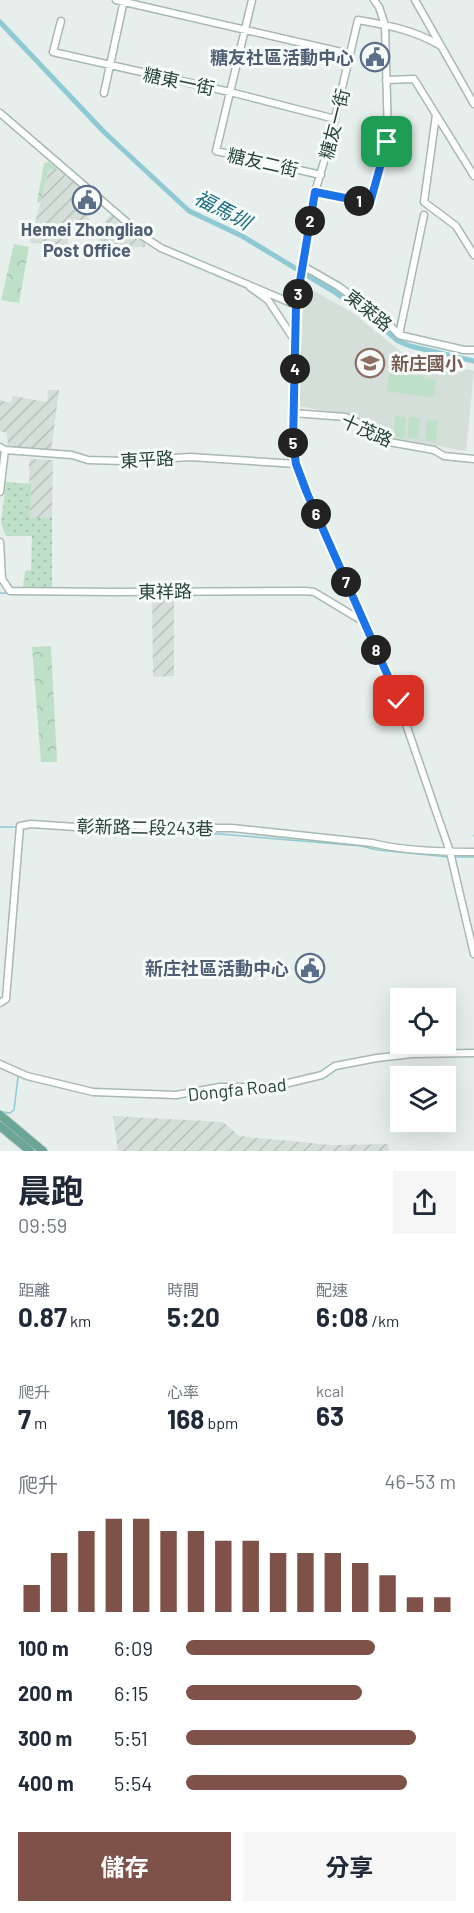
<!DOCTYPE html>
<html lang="zh-TW">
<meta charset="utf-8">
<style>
body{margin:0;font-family:Barlow,"Noto Sans TC",sans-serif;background:#f6f6f7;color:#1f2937;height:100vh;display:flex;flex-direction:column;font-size:22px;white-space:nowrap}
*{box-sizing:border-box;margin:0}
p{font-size:20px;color:#747a83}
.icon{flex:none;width:33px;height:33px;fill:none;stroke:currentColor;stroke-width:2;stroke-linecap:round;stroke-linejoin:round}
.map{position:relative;height:1151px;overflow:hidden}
.panel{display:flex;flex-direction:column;background:#fff;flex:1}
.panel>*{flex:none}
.controls{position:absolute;left:390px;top:988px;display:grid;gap:12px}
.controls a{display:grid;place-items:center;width:66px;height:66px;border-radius:0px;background:#fff;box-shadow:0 6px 24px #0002;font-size:30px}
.pin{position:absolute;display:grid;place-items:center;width:51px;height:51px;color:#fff;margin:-26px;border-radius:12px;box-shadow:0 3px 9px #0006}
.km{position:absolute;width:30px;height:30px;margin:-15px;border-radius:50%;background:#222;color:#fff;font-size:16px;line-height:30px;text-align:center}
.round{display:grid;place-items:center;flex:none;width:63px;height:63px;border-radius:0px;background:#f6f6f7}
.overview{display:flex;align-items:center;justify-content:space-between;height:102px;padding:0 18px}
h1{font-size:33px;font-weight:700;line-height:45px}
.figures{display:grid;grid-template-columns:repeat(3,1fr);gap:9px;height:102px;padding:6px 18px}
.figures div{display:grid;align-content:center}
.figures b{font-size:26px;font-weight:700}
.figures small{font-size:16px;font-weight:400}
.figures p{font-size:16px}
.chart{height:168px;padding:12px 18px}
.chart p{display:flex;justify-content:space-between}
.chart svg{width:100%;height:108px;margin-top:6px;stroke:#7f5249;stroke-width:6}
.primary-button{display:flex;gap:12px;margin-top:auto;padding:12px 18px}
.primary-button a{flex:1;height:69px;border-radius:0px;background:#7f5249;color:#fff;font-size:24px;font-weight:700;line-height:69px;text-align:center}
.primary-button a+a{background:#f6f6f7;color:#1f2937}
ul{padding:0 18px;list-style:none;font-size:20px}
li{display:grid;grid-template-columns:96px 72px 1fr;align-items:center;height:45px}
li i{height:15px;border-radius:8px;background:#7f5249}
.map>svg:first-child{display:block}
.built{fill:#d4dfda}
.industrial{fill:url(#industrial-furrows)}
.grass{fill:url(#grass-dots)}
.forest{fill:url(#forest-crowns)}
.park{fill:#bfe0c8}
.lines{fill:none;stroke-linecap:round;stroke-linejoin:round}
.stream{stroke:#8ec9d4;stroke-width:1.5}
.canal{stroke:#8ec9d4;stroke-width:5}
.minor-casing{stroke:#a8b8b2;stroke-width:9}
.major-casing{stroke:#c2cac8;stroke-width:10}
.minor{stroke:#fff;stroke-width:6}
.major{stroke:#6aa596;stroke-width:8}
.route-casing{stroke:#fff;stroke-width:12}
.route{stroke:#1a73e8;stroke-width:8}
.labels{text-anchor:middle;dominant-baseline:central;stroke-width:6;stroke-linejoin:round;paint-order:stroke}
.service-label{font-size:18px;font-weight:bold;fill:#4e5e75;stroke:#f7fbf9;text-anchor:end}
.street-label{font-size:18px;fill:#24423a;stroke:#f7fbf9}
.education-label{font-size:18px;font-weight:bold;fill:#785e54;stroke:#f7fbf9;text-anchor:start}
.water-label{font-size:20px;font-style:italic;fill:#1c6f80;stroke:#f7fbf9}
</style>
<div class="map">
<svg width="474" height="1151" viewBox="0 0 474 1151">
<defs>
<pattern id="industrial-furrows" width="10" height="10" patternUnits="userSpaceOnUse" patternTransform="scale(1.5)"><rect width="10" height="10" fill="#d4dfda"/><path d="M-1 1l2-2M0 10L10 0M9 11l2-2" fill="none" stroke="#b6c1bc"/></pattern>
<pattern id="grass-dots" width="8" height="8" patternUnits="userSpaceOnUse" patternTransform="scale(1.5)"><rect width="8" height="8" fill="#bfe0c8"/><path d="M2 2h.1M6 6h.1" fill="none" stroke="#a4c1ad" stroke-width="1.8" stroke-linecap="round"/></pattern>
<pattern id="forest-crowns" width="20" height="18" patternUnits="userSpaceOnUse" patternTransform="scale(1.5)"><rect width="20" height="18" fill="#bfe0c8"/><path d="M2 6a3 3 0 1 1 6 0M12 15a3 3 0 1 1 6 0" fill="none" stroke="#a4c1ad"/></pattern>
</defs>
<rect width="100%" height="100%" fill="#e6efeb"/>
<path class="built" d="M307 287 353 313 404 354 474 371 466 451 393 438 366 419 299 406 303 306Z"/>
<path class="industrial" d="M49 169H58L88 194 77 208 91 220 82 228 70 229 67 246 30 243Z
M111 214 145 243V247L98 248V230Z
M48 390H59L51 452 8 450 7 433 0 431V400L11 403 13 396 47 402Z
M31 459 53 460 52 518H30L29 462Z
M152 596H174V676L153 677Z
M113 1116 223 1122 239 1136 331 1145 388 1144 389 1151H118Z"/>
<path class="grass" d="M6 482 31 484 30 518H52V594L22 593 25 571 31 570 32 536H6L1 523Z"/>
<path class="forest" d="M49 162 58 169H49L40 203 37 202 44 163Z
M14 244 29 247 19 303 1 300Z
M51 646 57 762H41L32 647Z"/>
<path class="park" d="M390 372 425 377V382L426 378 436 380 433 398 386 391Z
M395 416 406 417 405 438 393 437Z
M409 417 420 418 418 439 407 438Z
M427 420 438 421 436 442 425 441Z"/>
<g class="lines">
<path class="stream" d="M0 593 107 595
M0 827H19
M29 827 40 828
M110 830 220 834 361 846 378 850 449 857
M474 836V835
M454 857H474
M3 1112 10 1113 14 1110 18 1077"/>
<path class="canal" d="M0 22 104 132 189 211 242 236 333 291 375 321 398 341 410 346 474 361"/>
<g class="minor-casing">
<path id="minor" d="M116 0 350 54
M252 0 216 151 321 175
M415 0 474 104
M61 21 53 52 230 92 335 119
M386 80 414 79 474 176
M104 93 124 0
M0 113 144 237 161 248 296 305
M436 115 424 202 456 226 474 255
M315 192 370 203 388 137 385 25 379 7 374 0
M303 266 338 286 387 322 399 335 464 350H474
M250 287 268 300 295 341 293 443 296 464 307 493 398 701 450 852 474 954
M399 335 424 215
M295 341V324L299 282 315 192 328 148 358 20C387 25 414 30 439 45
M293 413 345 417 376 430 389 442 434 450 444 456 474 459
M0 447 5 450 72 455 88 460 125 461 190 457 296 464
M0 492 5 450
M0 542 2 579 10 591 114 592 305 591 314 592 364 622
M0 1003 6 999 20 826 31 824 91 828 131 825 160 828H232L372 843C404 851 440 852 474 852
M0 1064 27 1076 93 1092 176 1095 220 1087H272L322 1075 335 1066 377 1058 412 1054 474 1053"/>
</g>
<g class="major-casing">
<path id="major" d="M0 1115 43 1151
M0 1126 30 1151"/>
</g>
<use href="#minor" class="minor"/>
<use href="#major" class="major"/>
</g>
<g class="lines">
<g class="route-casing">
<path id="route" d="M387 142 370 203 315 192 296 305 293 443 296 464 307 493 399 701"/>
</g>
<use href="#route" class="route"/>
</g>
<defs>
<g id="civic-ring" transform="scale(1.5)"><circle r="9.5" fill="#f7fbf9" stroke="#5c6f8a" stroke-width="1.5"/><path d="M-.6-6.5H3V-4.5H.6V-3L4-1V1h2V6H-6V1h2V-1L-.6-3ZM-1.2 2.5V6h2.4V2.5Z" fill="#5c6f8a"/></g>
<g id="school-ring" transform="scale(1.5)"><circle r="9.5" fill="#f7fbf9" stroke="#8d6e63" stroke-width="1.5"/><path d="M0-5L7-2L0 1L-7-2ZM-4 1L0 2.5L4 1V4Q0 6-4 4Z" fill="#8d6e63"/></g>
</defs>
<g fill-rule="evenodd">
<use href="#civic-ring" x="375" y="57"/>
<use href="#civic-ring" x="87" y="200"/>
<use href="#school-ring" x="370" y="363"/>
<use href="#civic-ring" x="310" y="968"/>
</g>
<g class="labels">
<g class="service-label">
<text x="354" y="57">糖友社區活動中心</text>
<text x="87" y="229" text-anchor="middle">Hemei Zhongliao<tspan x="87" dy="21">Post Office</tspan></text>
<text x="289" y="968">新庄社區活動中心</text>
</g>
<g class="street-label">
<text transform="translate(179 81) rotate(12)">糖東一街</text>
<text transform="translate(334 124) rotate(-76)">糖友一街</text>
<text transform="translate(263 162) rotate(13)">糖友二街</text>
<text transform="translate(369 310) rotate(39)">東萊路</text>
<text transform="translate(367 430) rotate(24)">十茂路</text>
<text transform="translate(147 459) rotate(-3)">東平路</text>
<text transform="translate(165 591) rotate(-1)">東祥路</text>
<text transform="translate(145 827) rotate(1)">彰新路二段243巷</text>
<text transform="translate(237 1089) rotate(-6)">Dongfa Road</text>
</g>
<g class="education-label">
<text x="391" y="363">新庄國小</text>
</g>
<g class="water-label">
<text transform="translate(223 209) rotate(28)">福馬圳</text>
</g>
</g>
</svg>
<div class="controls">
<a><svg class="icon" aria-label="locate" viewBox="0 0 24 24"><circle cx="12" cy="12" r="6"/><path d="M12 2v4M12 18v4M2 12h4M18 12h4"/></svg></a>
<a><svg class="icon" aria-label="layers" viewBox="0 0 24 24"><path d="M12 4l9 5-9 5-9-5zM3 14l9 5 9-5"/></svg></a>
</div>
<div class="pin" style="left:387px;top:142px;background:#1e9e55"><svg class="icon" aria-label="arrive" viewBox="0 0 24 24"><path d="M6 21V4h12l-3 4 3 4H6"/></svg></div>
<div class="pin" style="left:399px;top:701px;background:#d93025"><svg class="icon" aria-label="check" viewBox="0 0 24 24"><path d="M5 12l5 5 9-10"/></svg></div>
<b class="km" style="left:359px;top:201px">1</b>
<b class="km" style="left:310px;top:221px">2</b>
<b class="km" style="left:298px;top:294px">3</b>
<b class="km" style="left:295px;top:369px">4</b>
<b class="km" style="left:293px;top:443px">5</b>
<b class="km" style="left:316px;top:514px">6</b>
<b class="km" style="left:346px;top:582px">7</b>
<b class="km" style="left:376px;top:650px">8</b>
</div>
<section class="panel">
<div class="overview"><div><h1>晨跑</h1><p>09:59</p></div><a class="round"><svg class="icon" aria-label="share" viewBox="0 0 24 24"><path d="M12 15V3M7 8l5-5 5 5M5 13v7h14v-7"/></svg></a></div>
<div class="figures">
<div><p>距離</p><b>0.87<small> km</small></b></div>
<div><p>時間</p><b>5:20</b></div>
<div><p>配速</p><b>6:08<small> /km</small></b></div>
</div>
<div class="figures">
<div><p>爬升</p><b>7<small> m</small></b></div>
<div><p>心率</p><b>168<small> bpm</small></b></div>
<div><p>kcal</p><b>63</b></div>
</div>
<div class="chart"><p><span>爬升</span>46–53 m</p>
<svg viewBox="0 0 160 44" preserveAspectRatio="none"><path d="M5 44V33M15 44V20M25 44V11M35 44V6M45 44V6M55 44V11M65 44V11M75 44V15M85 44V15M95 44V20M105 44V20M115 44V20M125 44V24M135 44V29M145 44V38M155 44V38"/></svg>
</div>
<ul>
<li><b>100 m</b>6:09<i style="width:70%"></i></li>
<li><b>200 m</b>6:15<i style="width:65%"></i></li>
<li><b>300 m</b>5:51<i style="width:85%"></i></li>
<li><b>400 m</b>5:54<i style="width:82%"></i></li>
</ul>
<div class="primary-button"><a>儲存</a><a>分享</a></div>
</section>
